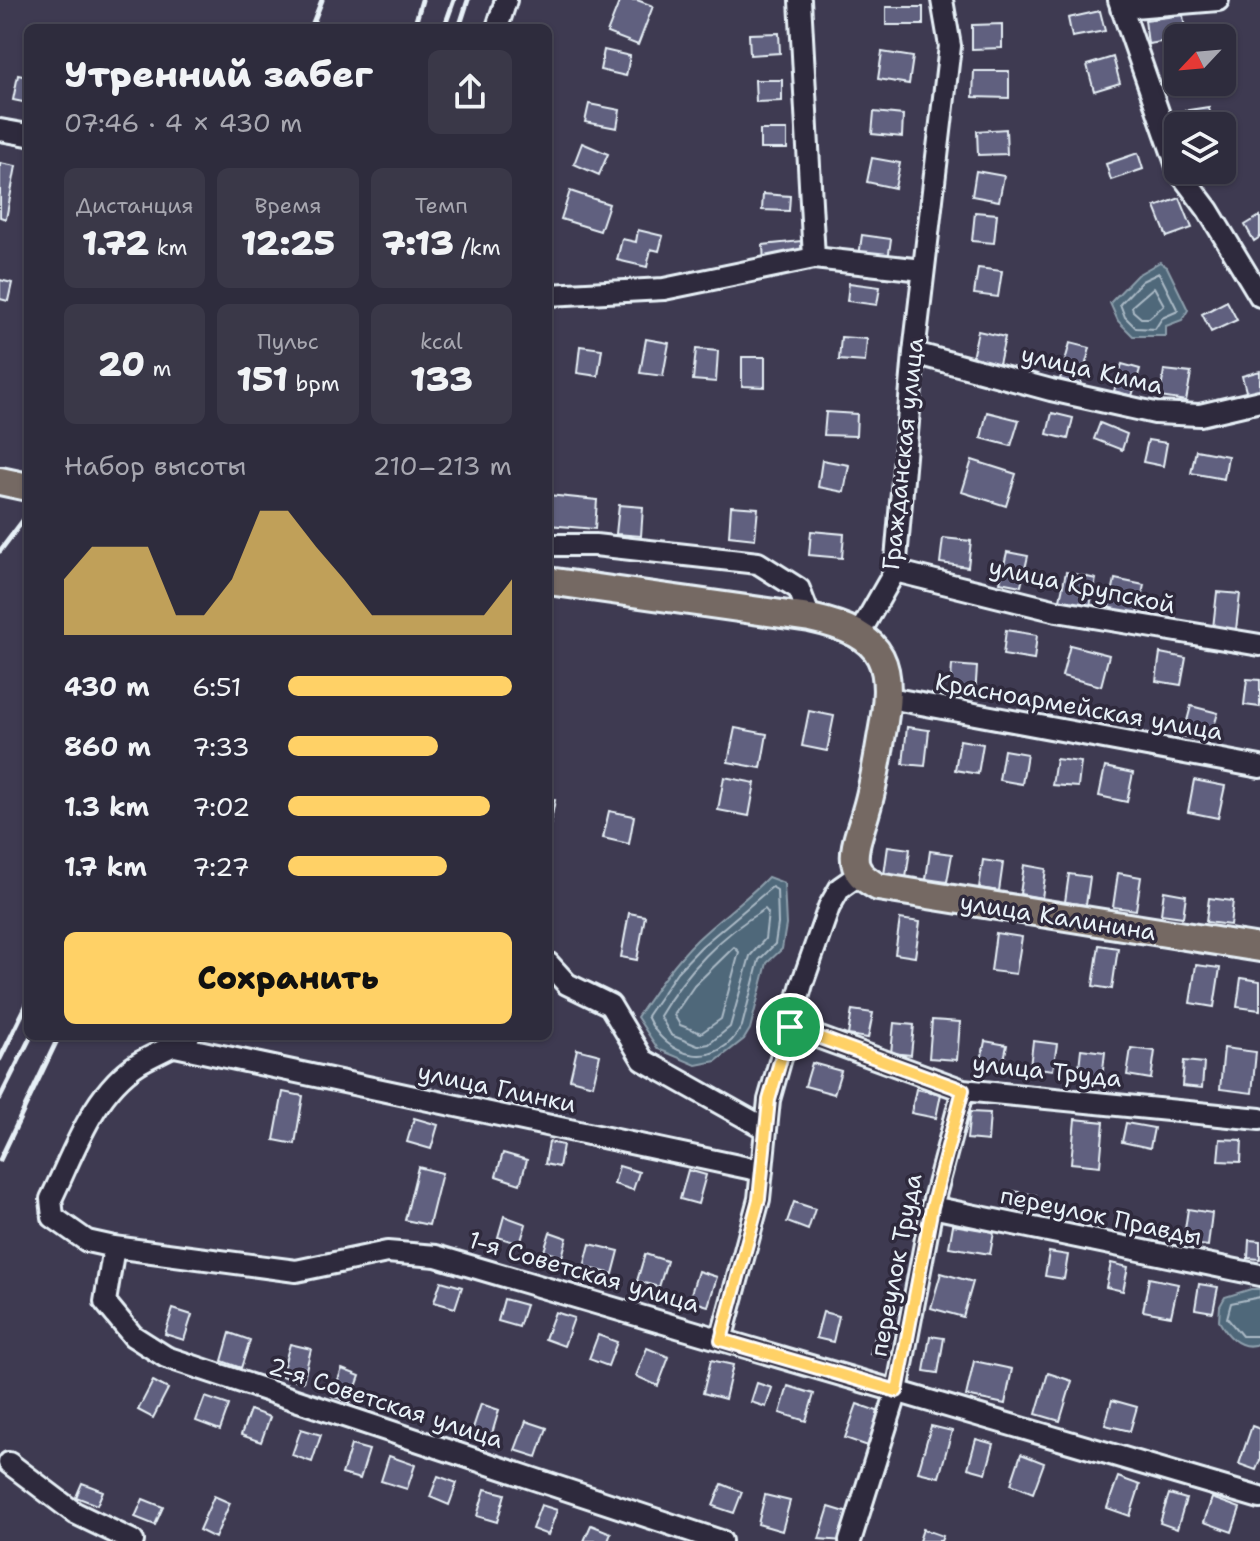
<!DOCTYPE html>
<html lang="ru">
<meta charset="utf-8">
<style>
body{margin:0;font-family:"Shantell Sans",sans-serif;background:#3a3848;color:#f1f3f6;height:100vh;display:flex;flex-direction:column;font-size:30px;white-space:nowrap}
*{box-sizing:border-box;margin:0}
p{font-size:26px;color:#a7a7b0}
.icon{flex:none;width:44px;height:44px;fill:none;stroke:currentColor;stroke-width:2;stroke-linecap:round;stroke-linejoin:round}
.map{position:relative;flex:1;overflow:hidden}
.sheet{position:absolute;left:24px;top:24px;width:528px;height:1016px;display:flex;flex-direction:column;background:#2e2c3d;border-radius:12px;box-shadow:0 2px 6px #0004,0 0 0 2px #494857}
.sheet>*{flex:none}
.needle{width:52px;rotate:244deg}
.controls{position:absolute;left:1164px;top:24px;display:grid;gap:16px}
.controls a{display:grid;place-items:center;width:72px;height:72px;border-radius:12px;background:#2e2c3d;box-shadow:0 2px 6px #0004,0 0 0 2px #494857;font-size:40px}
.pin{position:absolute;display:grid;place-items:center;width:68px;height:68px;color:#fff;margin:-34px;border:4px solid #fff;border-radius:50%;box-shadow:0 2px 8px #0007}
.round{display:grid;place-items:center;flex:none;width:84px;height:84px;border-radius:12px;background:#3a3848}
.head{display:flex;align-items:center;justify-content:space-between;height:136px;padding:0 40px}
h1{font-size:36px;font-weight:800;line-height:60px}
.stats{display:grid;grid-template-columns:repeat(3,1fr);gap:12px;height:136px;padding:8px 40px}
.stats div{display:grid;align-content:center;border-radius:12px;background:#3a3848;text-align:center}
.stats b{font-size:34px;font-weight:800}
.stats small{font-size:22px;font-weight:400}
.stats p{font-size:22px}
.chart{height:224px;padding:16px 40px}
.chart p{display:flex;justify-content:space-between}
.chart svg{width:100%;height:144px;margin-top:8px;fill:#ffd166;opacity:.7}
.primary-button{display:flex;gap:16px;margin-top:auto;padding:16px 40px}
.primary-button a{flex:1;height:92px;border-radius:12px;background:#ffd166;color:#111;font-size:32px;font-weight:800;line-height:92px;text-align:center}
ul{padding:0 40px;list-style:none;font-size:26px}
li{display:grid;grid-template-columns:128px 96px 1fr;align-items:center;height:60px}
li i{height:20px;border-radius:10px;background:#ffd166}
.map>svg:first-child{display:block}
.water{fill:#50687a;stroke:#8d9fac;stroke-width:2}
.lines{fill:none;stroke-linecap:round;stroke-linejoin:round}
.shore{stroke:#abbac6;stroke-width:2}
.building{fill:#61617f;stroke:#e8f1f8;stroke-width:2}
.minor-casing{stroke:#e8f1f8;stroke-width:26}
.major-casing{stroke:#e8f1f8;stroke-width:32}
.minor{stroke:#2f2a3d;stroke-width:20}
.major{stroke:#756964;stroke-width:26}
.rail{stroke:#e8f1f8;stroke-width:5}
.route-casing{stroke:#fff;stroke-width:16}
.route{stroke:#ffd166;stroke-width:10}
.labels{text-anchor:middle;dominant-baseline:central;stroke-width:7;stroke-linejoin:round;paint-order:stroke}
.street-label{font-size:24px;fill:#e8f1f8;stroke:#2f2a3d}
</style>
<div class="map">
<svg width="1260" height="1541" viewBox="0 0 1260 1541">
<rect width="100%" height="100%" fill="#3e3a51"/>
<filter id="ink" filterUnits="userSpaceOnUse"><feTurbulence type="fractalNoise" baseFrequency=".0125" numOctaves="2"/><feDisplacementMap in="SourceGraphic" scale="16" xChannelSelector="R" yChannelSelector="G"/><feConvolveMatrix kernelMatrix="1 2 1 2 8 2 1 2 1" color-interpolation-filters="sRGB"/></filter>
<g filter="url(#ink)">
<path class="water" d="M1160 262 1167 267 1188 310 1182 320 1166 326V336H1133L1118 321 1110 303 1137 275Z
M768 877 784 883 786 925 782 949 767 963 750 1029 744 1039 716 1061 696 1065 658 1049 637 1017C656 989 674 962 698 939 721 917 746 900 768 877Z
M1251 1289H1260V1343C1241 1352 1228 1337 1219 1321L1220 1306 1225 1297Z"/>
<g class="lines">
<path class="shore" d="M1159 273 1178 311 1162 318 1155 329 1136 328 1125 317 1120 304 1142 281Z
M1154 287 1164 305 1149 318H1141L1133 311 1132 306Z
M772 887 777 890 778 924 775 944 759 960 742 1026C717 1072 666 1059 647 1016L677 972 702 946Z
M765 909 768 913 765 939 750 956 730 1027 709 1044 698 1046 671 1035 660 1016C685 973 722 934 765 909Z
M734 947 739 952 721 1019 701 1033 680 1025 674 1015 694 986Z
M1260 1297 1231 1303 1227 1318 1242 1336H1260"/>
</g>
<path class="building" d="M620 0H637L653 6 638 45 607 33Z
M886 7H923V25H886Z
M1100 11 1105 31 1072 37 1068 18Z
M1183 15 1186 38 1148 44 1145 20Z
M1002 24V48L972 49V25Z
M779 33 780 53 750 55 749 34Z
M604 50 630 56 626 76 600 70Z
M882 52 913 57 909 84 878 79Z
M1113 57 1120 83 1094 91 1087 65Z
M974 71H1009V98L973 97Z
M18 75 28 77V103L13 100Z
M755 80H782V101L756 102Z
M589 104 620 110 617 128 585 122Z
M1209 107 1212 126H1185L1182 111Z
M874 112 903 115 902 137 872 134Z
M1006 129 1007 154 978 155 977 131Z
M760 130H787V149H760Z
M582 143 608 154 599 175 574 164Z
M1138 153 1143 169 1111 180 1106 164Z
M872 158 900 163 895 188 867 182Z
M0 163 16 166 6 219 0 217Z
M976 171 1004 176 999 201 972 196Z
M570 191 609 204 600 231 561 219Z
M763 194 790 196 789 211 762 210Z
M1180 198 1192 228 1167 237 1155 207Z
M975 212 997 214 994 243 972 241Z
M1260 216V237L1254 241 1245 225Z
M638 230 663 236 659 251 651 249 647 267 617 260 622 239 636 242Z
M862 235 891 239 888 260 859 256Z
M801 241 802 261 764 264 763 245Z
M978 268 1002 271 998 297 974 294Z
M0 280 12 283 8 301 0 299Z
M849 283 880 287 877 305 847 301Z
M1227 301 1237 320 1211 332 1202 314Z
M978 331 1005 337 999 364 972 358Z
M841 337 867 339 865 362 839 360Z
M646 339 669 343 663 376 640 373Z
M1070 343 1090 348 1080 385 1060 379Z
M580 346 602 349 598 376 577 373Z
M696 349 718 351 716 382 693 380Z
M742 357H765V387L742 386Z
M1122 364 1140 369 1132 396 1114 391Z
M1164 370 1191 373 1186 401 1160 397Z
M1260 371V392L1247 395 1242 376Z
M826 412 857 414 856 436 824 435Z
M987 412 1019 420 1011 446 981 438Z
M1052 413 1073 418 1068 439 1047 434Z
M1100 423 1127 434 1122 450 1094 439Z
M1148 440 1167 443 1163 466 1143 462Z
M1196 450 1228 456 1224 479 1191 473Z
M822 460 849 465 844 492 818 487Z
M972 460 1016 474 1006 506 962 492Z
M548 495 597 500 595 529 548 525Z
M619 505 643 507 641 536 616 534Z
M731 506 758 508 755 539 729 536Z
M811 531 844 534 842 558 809 555Z
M943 538 971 541 968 567 940 563Z
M1007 552 1028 556 1021 586 1000 582Z
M1066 572 1096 579 1089 610 1059 604Z
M1115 579 1144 585 1137 618 1108 612Z
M1217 592 1240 594 1236 630 1213 628Z
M1006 630 1037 635 1034 660 1003 655Z
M1070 645 1109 655 1101 686 1062 676Z
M1160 653 1186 658 1181 685 1156 681Z
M952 665 977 667 975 696 950 694Z
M1247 679 1260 680V707L1244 705Z
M1191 706 1218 713 1209 743 1183 736Z
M809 711 834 716 827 751 802 746Z
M907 727 929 730 925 766 903 764Z
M735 728 767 734 761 768 728 762Z
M960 740 983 744 978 774 955 770Z
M1004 750 1027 754 1022 784 999 780Z
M1056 759 1081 762 1078 787 1052 785Z
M1105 767 1133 773 1127 802 1099 796Z
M724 777 755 783 749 816 718 810Z
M1194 780 1225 786 1218 818 1188 812Z
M548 799 555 800 550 826H548Z
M609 811 634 816 629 844 603 838Z
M888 846 910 849 906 878 884 875Z
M930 851 952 854 947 882 926 879Z
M983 860 1003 863 999 891 979 888Z
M1024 865 1046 869 1042 898 1020 894Z
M1118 873 1141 877 1136 910 1113 907Z
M1069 874 1090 877 1086 905 1065 902Z
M1164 891 1186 895 1183 917 1161 914Z
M1209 898 1233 901 1230 925 1206 922Z
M629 913 645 916 637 960 621 957Z
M900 919 920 922 915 957 895 954Z
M996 933 1022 937 1016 974 991 971Z
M1099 945 1118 948 1112 989 1093 986Z
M1196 965 1220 968 1214 1007 1190 1003Z
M1241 978 1260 981V1010L1237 1007Z
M852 1010 873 1013 868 1038 848 1035Z
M932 1020 960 1022 957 1060 929 1058Z
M894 1023 914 1025 911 1055 891 1053Z
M985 1041 1007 1045 1002 1070 980 1066Z
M1033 1041 1057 1044 1053 1070 1030 1067Z
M1131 1048 1155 1051 1151 1079 1127 1075Z
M1224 1048 1256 1052 1252 1093 1220 1089Z
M577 1049 600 1055 593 1085 570 1079Z
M1081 1049 1105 1052 1102 1079 1078 1077Z
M1184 1061 1204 1063 1202 1088 1182 1086Z
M812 1063 841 1071 834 1094 805 1086Z
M916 1089 941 1094 936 1118 911 1113Z
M283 1092 303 1096 295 1144 274 1140Z
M970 1112 990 1113 988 1141 967 1139Z
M414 1118 438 1125 431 1149 407 1142Z
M1075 1119 1104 1122 1100 1166 1071 1163Z
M1126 1123 1154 1128 1150 1148 1122 1142Z
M1220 1139 1242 1140 1241 1162 1218 1161Z
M549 1142 563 1145 559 1167 545 1164Z
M503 1153 527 1160 520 1184 496 1176Z
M619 1166 639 1172 633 1190 614 1184Z
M418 1167 442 1173 429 1225 405 1220Z
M688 1170 706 1175 698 1204 680 1199Z
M1013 1191 1036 1195 1033 1212 1010 1208Z
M794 1202 815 1209 808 1230 787 1222Z
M1188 1209 1212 1213 1208 1246 1183 1243Z
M504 1216 526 1224 520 1244 498 1237Z
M953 1225 994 1232 990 1254 949 1247Z
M550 1232 567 1238 562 1257 544 1251Z
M1249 1240 1260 1241V1259L1248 1258Z
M590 1244 619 1251 613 1274 584 1267Z
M1049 1252 1068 1255 1064 1279 1045 1276Z
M645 1254 667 1261 659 1287 637 1281Z
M1111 1263 1128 1267 1123 1291 1106 1287Z
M698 1271 717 1277 708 1306 689 1300Z
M941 1273 973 1282 963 1317 931 1308Z
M1149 1278 1178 1284 1171 1316 1143 1311Z
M441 1281 462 1287 455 1308 434 1302Z
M1199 1284 1218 1287 1213 1312 1195 1309Z
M504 1299 526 1305 519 1327 498 1321Z
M173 1309 192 1315 184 1340 165 1334Z
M555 1312 574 1318 564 1346 545 1339Z
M823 1312 839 1316 833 1342 816 1338Z
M878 1327 893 1330 885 1358 870 1354Z
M230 1333 250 1340 241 1368 222 1361Z
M598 1335 617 1342 608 1366 589 1359Z
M930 1336 944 1338 938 1373 924 1371Z
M290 1344 311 1349 303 1382 281 1376Z
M647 1348 669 1357 658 1386 636 1376Z
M711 1360 733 1365 725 1399 703 1393Z
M974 1361 1012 1369 1005 1404 966 1396Z
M342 1369 360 1376 350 1403 332 1396Z
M1048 1373 1072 1381 1060 1421 1036 1414Z
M153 1381 168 1389 153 1418 138 1410Z
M757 1383 772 1388 766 1407 751 1402Z
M788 1386 814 1394 806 1421 780 1413Z
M205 1397 229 1405 220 1430 196 1421Z
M1112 1400 1137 1407 1130 1431 1105 1425Z
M481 1404 499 1410 491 1437 472 1431Z
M857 1404 880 1412 868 1446 845 1438Z
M250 1410 270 1417 261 1442 241 1435Z
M526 1421 547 1428 537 1457 515 1450Z
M931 1426 952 1431 939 1477 918 1472Z
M1252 1426 1260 1429V1460L1256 1470 1239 1464Z
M301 1429 321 1435 312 1462 292 1455Z
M976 1439 994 1444 986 1473 968 1468Z
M351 1445 369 1450 360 1479 342 1474Z
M1021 1454 1044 1463 1033 1493 1011 1484Z
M389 1456 415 1465 407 1489 381 1481Z
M438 1476 457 1483 449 1505 430 1497Z
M1118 1477 1140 1485 1130 1516 1107 1508Z
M82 1483 103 1491 97 1505 76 1497Z
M722 1484 742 1492 734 1513 713 1506Z
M485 1489 505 1494 497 1522 477 1516Z
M1169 1494 1186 1499 1177 1529 1160 1523Z
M765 1495 790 1501 782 1531 758 1524Z
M214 1496 230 1503 215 1538 199 1530Z
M1212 1498 1240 1508 1232 1532 1204 1522Z
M143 1499 163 1507 155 1525 135 1517Z
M541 1505 557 1510 548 1535 532 1529Z
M829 1507 852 1514 844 1541 819 1539Z
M591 1525 611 1533 608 1541H584Z
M923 1529 943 1536 941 1541H919Z"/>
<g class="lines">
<g class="minor-casing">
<path id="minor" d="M800 0 814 258
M1119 0 1178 169
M1121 8 1218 0
M497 28 506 0
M0 130 28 135
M1178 170 1208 210 1260 296
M548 295 664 289 814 258 923 270
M914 353 1051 390 1155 413 1200 415 1260 401
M548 545H595L758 563 799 589 810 618
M895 571 1057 611 1260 645
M859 634 895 571 914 353 950 46 942 0
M889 698 1260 767
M548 963 567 984 610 1005 643 1060 766 1129
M790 1027 963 1090 1260 1119
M189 1036C173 1047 156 1053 139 1063 93 1092 74 1152 51 1199L53 1217 87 1241 114 1247 296 1271 387 1252 436 1256 1260 1498
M175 1046 762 1171
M932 1207 1260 1275
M114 1247 105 1302 133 1336 166 1357 721 1541
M721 1340 759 1199 769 1100 802 984 829 907 840 888 860 874
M9 1463 75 1513 133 1541
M850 1541 897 1391 932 1207 963 1090"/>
</g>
<g class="major-casing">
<path id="major" d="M0 481 28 487
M548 581 810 618C889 635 895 665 881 739 877 763 873 788 866 811 862 827 851 850 856 866 859 876 869 882 878 887L1260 948"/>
</g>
<use href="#minor" class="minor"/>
<use href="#major" class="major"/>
<path class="rail" d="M311 28 322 0
M414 28 422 0
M444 28 454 0
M459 28 468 0
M0 551 28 514
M0 1059 28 1002
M0 1098 31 1036
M0 1160 59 1036"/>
</g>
</g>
<g class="lines" filter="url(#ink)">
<g class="route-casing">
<path id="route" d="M790 1027 963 1090 932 1207 897 1391 721 1340 759 1199 769 1100Z"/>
</g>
<use href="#route" class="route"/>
</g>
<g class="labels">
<g class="street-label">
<text transform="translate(1092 370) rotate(13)">улица Кима</text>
<text transform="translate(903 454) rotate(-84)">Гражданская улица</text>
<text transform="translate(1082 586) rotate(12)">улица Крупской</text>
<text transform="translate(1079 707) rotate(10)">Красноармейская улица</text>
<text transform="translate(1058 917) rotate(9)">улица Калинина</text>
<text transform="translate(1047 1071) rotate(6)">улица Труда</text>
<text transform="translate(497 1088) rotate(12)">улица Глинки</text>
<text transform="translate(1101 1216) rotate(12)">переулок Правды</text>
<text transform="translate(896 1265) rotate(-79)">переулок Труда</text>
<text transform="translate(584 1272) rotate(16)">1-я Советская улица</text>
<text transform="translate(386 1403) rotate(18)">2-я Советская улица</text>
</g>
</g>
</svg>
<div class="controls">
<a><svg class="needle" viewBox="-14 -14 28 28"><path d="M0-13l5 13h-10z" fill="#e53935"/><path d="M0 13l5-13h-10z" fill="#a7a7b0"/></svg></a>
<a><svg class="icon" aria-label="layers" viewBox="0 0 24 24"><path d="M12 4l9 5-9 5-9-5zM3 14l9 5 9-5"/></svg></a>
</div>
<div class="pin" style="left:790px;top:1027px;background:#1e9e55"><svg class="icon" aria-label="arrive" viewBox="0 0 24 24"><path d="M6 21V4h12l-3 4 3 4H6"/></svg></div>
<section class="sheet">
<div class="head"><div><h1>Утренний забег</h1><p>07:46 · 4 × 430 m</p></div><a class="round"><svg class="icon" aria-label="share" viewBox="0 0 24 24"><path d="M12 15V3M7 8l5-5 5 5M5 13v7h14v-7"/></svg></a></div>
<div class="stats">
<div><p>Дистанция</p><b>1.72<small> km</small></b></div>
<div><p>Время</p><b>12:25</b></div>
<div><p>Темп</p><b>7:13<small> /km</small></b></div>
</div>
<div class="stats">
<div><b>20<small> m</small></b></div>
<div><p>Пульс</p><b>151<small> bpm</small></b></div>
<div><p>kcal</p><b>133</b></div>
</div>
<div class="chart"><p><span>Набор высоты</span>210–213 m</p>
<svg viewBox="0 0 160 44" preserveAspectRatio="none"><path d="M0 44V27L10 17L20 17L30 17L40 38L50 38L60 27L70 6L80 6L90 17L100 27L110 38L120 38L130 38L140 38L150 38L160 27V44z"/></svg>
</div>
<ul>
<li><b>430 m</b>6:51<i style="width:100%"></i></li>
<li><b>860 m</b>7:33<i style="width:67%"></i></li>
<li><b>1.3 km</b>7:02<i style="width:90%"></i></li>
<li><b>1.7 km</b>7:27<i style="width:71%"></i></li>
</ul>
<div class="primary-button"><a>Сохранить</a></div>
</section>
</div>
